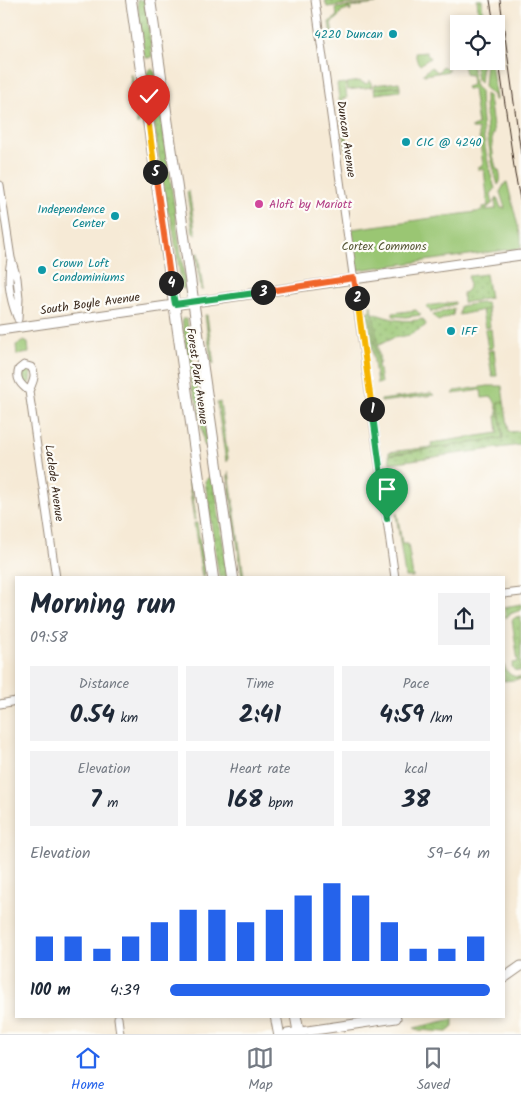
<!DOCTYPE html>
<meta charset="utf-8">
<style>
body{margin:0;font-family:Kalam,sans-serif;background:#f2f2f3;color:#1f2937;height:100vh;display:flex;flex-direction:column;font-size:19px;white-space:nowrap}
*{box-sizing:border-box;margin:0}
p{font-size:16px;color:#747a83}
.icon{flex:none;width:28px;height:28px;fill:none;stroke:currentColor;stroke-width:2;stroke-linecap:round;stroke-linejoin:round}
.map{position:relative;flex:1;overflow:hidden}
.details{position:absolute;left:15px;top:576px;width:490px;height:442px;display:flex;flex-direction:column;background:#fff;border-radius:0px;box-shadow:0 2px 8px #0003}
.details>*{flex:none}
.controls{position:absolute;left:450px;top:15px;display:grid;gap:10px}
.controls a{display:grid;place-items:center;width:55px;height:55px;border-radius:0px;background:#fff;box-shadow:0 2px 8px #0003;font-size:25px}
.pin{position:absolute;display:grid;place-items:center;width:42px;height:42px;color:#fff;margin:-51px -21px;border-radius:50% 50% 50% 0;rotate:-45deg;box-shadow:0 0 5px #0007}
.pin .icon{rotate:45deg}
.km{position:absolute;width:25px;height:25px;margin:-12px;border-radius:50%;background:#222;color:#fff;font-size:14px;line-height:25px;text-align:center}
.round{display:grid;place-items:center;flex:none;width:52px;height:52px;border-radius:0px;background:#f2f2f3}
.summary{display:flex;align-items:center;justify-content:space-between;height:85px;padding:0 15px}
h1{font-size:28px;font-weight:600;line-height:38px}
.metrics{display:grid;grid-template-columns:repeat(3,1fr);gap:8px;height:85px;padding:5px 15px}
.metrics div{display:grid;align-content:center;border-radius:0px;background:#f2f2f3;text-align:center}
.metrics b{font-size:25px;font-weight:600}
.metrics small{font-size:14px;font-weight:400}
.metrics p{font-size:14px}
.chart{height:140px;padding:10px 15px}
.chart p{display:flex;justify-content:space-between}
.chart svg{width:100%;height:90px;margin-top:5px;stroke:#2563eb;stroke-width:6}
ul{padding:0 15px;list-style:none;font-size:16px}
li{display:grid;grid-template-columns:80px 60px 1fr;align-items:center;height:38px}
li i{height:12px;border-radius:6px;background:#2563eb}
.tab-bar{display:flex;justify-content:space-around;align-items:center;height:70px;border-top:1px solid #e0e1e3;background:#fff;font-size:14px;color:#747a83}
.tab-bar a{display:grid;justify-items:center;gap:2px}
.tab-bar .selected{color:#2563eb}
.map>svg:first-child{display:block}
.grass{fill:url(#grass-dots);stroke:#6a7848}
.green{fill:#9ac673;stroke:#6a7848}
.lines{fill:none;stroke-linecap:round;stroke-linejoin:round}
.minor-casing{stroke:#988a7a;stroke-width:9}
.tertiary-casing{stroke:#988a7a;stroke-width:11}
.primary-casing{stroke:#988a7a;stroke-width:12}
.minor{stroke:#fff;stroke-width:7}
.tertiary{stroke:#fff;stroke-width:9}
.primary{stroke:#fff;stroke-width:10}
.tram{stroke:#3b2a1e;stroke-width:1}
.split-1-casing{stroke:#fff;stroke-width:10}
.split-2-casing{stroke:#fff;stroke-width:10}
.split-3-casing{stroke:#fff;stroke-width:10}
.split-4-casing{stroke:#fff;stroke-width:10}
.split-5-casing{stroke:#fff;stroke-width:10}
.split-6-casing{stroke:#fff;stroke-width:10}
.split-1{stroke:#22a559;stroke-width:6}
.split-2{stroke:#f5b400;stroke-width:6}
.split-3{stroke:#f0652b;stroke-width:6}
.split-4{stroke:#22a559;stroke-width:6}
.split-5{stroke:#f0652b;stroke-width:6}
.split-6{stroke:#f5b400;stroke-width:6}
.culture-dot{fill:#0f9aa8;stroke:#fdfcf7;stroke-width:2}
.hotel-dot{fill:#d1479c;stroke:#fdfcf7;stroke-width:2}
.labels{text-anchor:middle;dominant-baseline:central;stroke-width:4.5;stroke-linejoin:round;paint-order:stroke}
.culture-label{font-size:12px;fill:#0d838f;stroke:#fdfcf7;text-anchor:start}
.street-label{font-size:12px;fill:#3b2a1e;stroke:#fdfcf7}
.hotel-label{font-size:12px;fill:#b23c85;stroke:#fdfcf7;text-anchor:start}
.park-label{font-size:12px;fill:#585938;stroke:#fdfcf7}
</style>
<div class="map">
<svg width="521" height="1034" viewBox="0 0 521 1034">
<defs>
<pattern id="grass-dots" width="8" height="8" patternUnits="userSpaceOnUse" patternTransform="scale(1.25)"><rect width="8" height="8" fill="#9ac673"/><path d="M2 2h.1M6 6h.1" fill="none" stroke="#7fa15e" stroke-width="1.8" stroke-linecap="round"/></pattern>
</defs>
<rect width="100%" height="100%" fill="#fdfcf7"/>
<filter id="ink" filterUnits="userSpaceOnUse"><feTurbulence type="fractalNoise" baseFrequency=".02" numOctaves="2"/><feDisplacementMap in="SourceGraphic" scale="10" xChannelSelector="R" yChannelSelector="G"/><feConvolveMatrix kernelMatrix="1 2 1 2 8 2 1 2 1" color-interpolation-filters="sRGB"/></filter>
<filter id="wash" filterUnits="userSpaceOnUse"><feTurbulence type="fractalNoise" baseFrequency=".0096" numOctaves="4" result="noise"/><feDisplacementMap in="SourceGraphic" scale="20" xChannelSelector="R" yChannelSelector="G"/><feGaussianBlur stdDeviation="1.12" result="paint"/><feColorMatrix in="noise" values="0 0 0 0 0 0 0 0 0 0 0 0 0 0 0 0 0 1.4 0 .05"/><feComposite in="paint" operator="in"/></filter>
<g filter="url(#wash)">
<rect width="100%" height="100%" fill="#f6ead6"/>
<path class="grass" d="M137 0H145L152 54V57L148 58H146L144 55Z
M325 0H375V1L327 7Z
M455 15 457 20 461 22V24H459V32L456 45 451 39 453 29H451Z
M152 69 155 72 186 288 182 289 172 223 166 206 147 73 149 70Z
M130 74 132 75 139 123 137 125Z
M400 86V91L375 94 374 89Z
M189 191 196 236 193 233 187 192Z
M198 252 203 290H201L196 254Z
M486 274 490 298 463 303V293C471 290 469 284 468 276Z
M488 309 490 327 485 328 482 310Z
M416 310 421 315 406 317 393 316V313Z
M367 311 370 312 381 383 377 384Z
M373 313C390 319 405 323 423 319L426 324 425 326 410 335 393 338 377 346Z
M205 315H207L214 364 212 365Z
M182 319H187L196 386 203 405 208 444 206 446 204 445 199 407 192 389Z
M491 329 493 348 488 349 485 330Z
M494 350 497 376H492L488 351Z
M25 368H28L31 372 30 382 27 384 21 379 20 373Z
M504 401 509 432 521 431V445L390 463 389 455 503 438 498 402Z
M220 402 228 458V461H226L217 403Z
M229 472 244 577H242L228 477Z
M188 476H190L196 520H194Z
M209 477H211L214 481 228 577H219L205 481Z
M194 523H197L205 577H202Z
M521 604V610L510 614 506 618 504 607Z
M521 616V671L514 670 512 666 513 663 518 662 512 620 516 617Z
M504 665C507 674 512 677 521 677V679L504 681Z
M453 1019V1027L447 1032 419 1030 414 1028Z"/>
<path class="green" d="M477 0H482L483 24H477V18H479Z
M376 3V4L352 7 350 12 349 8H347V11L344 10 342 11 338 18 331 23 333 34 331 36 329 22 337 17 336 8Z
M426 52 430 58 420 65 417 61 415 53Z
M464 61 472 66 475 87 480 91C481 124 485 157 495 189L491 194 493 203 485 210 496 209 495 201 497 197 501 208H505L500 192 505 183 507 182 521 238V248L358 270 356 266 351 231 352 229 483 211V207L488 206 484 169H478V167L483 165 478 129H472V127L478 125 473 89H467L466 87 472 85 471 75 465 74 463 63Z
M474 61H482L480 83 477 79Z
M486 61H491L496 100H494L493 95 484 87Z
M442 66 448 69 449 71 424 75V73L431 67 438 72 440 70Z
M370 80 372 87 348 90 346 83 359 81 366 84 369 82Z
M399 82 400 86 374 89V85Z
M345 83 347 98 342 99 349 156H347L337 84Z
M485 94 489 97 494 134 492 135V136C492 148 493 159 497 170H499C500 175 502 181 498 185 489 156 485 125 485 94Z
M455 302V304L431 312 426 306Z
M480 303H487L488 309 459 315 460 306Z
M370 306H372L380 362 378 365 370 312H371Z
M454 308 453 315 438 321 433 315Z
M24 341 28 343 29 353 17 355 16 345Z
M488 386H502L504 401 498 402 503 438 389 455V452L432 447 431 443 498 433 496 416H498C497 408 496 403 492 397L482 398 481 390 453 394 455 391Z
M431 393 434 395 381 402V400Z
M397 512 402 544H408L413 577H405L396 513Z"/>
</g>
<g filter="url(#ink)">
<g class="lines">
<g class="minor-casing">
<path id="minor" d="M315 0 395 578
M0 185 11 258 17 278 19 298 18 319
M11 259C7 280 9 296 17 317
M29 391C21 385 15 379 19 369L24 365 31 367C37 375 33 382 29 391L56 578
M504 594 521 592
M0 704 16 701
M118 1018 120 1034"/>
</g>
<g class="tertiary-casing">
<path id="tertiary" d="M0 330 521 255
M504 978 521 966
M287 1034 396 1018"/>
</g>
<g class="primary-casing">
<path id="primary" d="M131 0 213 578
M150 0 233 578
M276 1018 279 1034
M296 1018 299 1034"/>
</g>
<use href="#minor" class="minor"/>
<use href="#tertiary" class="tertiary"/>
<use href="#primary" class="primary"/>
<path class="tram" d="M490 0 494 24
M500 0 521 154
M496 41 515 174 521 204"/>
</g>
</g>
<g class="lines" filter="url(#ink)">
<g class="split-1-casing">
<path id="split-1" d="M372 409 387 519"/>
</g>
<g class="split-2-casing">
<path id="split-2" d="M357 298 372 409"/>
</g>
<g class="split-3-casing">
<path id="split-3" d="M263 292 354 278 357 298"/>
</g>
<g class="split-4-casing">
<path id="split-4" d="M171 283 175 304 263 292"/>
</g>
<g class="split-5-casing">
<path id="split-5" d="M155 172 171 283"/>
</g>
<g class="split-6-casing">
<path id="split-6" d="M149 126 155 172"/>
</g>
<use href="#split-1" class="split-1"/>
<use href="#split-2" class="split-2"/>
<use href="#split-3" class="split-3"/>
<use href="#split-4" class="split-4"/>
<use href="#split-5" class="split-5"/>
<use href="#split-6" class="split-6"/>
</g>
<g class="culture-dot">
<circle cx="393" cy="34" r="5"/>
<circle cx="406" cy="142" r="5"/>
<circle cx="115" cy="216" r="5"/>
<circle cx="42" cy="270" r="5"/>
<circle cx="451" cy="331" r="5"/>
</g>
<circle class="hotel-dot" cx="259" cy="204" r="5"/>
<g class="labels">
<g class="culture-label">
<text x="383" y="34" text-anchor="end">4220 Duncan</text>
<text x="416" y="142">CIC @ 4240</text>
<text x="105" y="209" text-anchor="end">Independence<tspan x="105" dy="14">Center</tspan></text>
<text x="52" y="263">Crown Loft<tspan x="52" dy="14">Condominiums</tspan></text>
<text x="461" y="331">IFF</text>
</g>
<g class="street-label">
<text transform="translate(346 139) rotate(82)">Duncan Avenue</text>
<text transform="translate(90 304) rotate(-8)">South Boyle Avenue</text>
<text transform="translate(197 376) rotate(82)">Forest Park Avenue</text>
<text transform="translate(54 483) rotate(82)">Laclede Avenue</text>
</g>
<g class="hotel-label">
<text x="269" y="204">Aloft by Mariott</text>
</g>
<g class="park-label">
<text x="384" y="246">Cortex Commons</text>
</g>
</g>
</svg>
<div class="controls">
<a><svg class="icon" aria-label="locate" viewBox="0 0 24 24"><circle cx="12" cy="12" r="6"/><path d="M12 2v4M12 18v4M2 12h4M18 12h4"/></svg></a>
</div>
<div class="pin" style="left:387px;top:519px;background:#1e9e55"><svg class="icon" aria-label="arrive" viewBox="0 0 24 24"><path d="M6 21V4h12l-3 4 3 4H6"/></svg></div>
<div class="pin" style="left:149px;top:126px;background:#d93025"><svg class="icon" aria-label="check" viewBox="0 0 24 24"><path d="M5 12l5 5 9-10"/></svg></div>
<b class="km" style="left:372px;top:409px">1</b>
<b class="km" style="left:357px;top:298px">2</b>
<b class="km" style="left:263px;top:292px">3</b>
<b class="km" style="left:171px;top:283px">4</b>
<b class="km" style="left:155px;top:172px">5</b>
<section class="details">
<div class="summary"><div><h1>Morning run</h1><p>09:58</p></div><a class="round"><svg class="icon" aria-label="share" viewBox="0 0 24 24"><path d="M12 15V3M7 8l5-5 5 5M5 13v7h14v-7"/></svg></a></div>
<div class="metrics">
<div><p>Distance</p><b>0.54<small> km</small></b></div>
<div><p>Time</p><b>2:41</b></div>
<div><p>Pace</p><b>4:59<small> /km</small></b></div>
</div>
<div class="metrics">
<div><p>Elevation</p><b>7<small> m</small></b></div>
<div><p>Heart rate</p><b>168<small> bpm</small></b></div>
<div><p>kcal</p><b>38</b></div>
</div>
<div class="chart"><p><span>Elevation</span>59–64 m</p>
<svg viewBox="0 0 160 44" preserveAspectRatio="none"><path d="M5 44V32M15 44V32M25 44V38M35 44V32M45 44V25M55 44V19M65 44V19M75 44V25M85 44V19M95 44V12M105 44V6M115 44V12M125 44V25M135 44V38M145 44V38M155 44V32"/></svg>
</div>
<ul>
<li><b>100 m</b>4:39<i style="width:100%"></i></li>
</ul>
</section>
</div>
<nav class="tab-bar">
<a class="selected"><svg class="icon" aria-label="home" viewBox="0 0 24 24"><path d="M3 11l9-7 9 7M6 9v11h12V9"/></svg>Home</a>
<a><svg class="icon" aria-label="map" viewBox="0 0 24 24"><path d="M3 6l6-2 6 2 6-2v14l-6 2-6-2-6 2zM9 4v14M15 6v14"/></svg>Map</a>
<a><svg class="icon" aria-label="saved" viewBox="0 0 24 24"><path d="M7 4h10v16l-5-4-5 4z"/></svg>Saved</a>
</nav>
